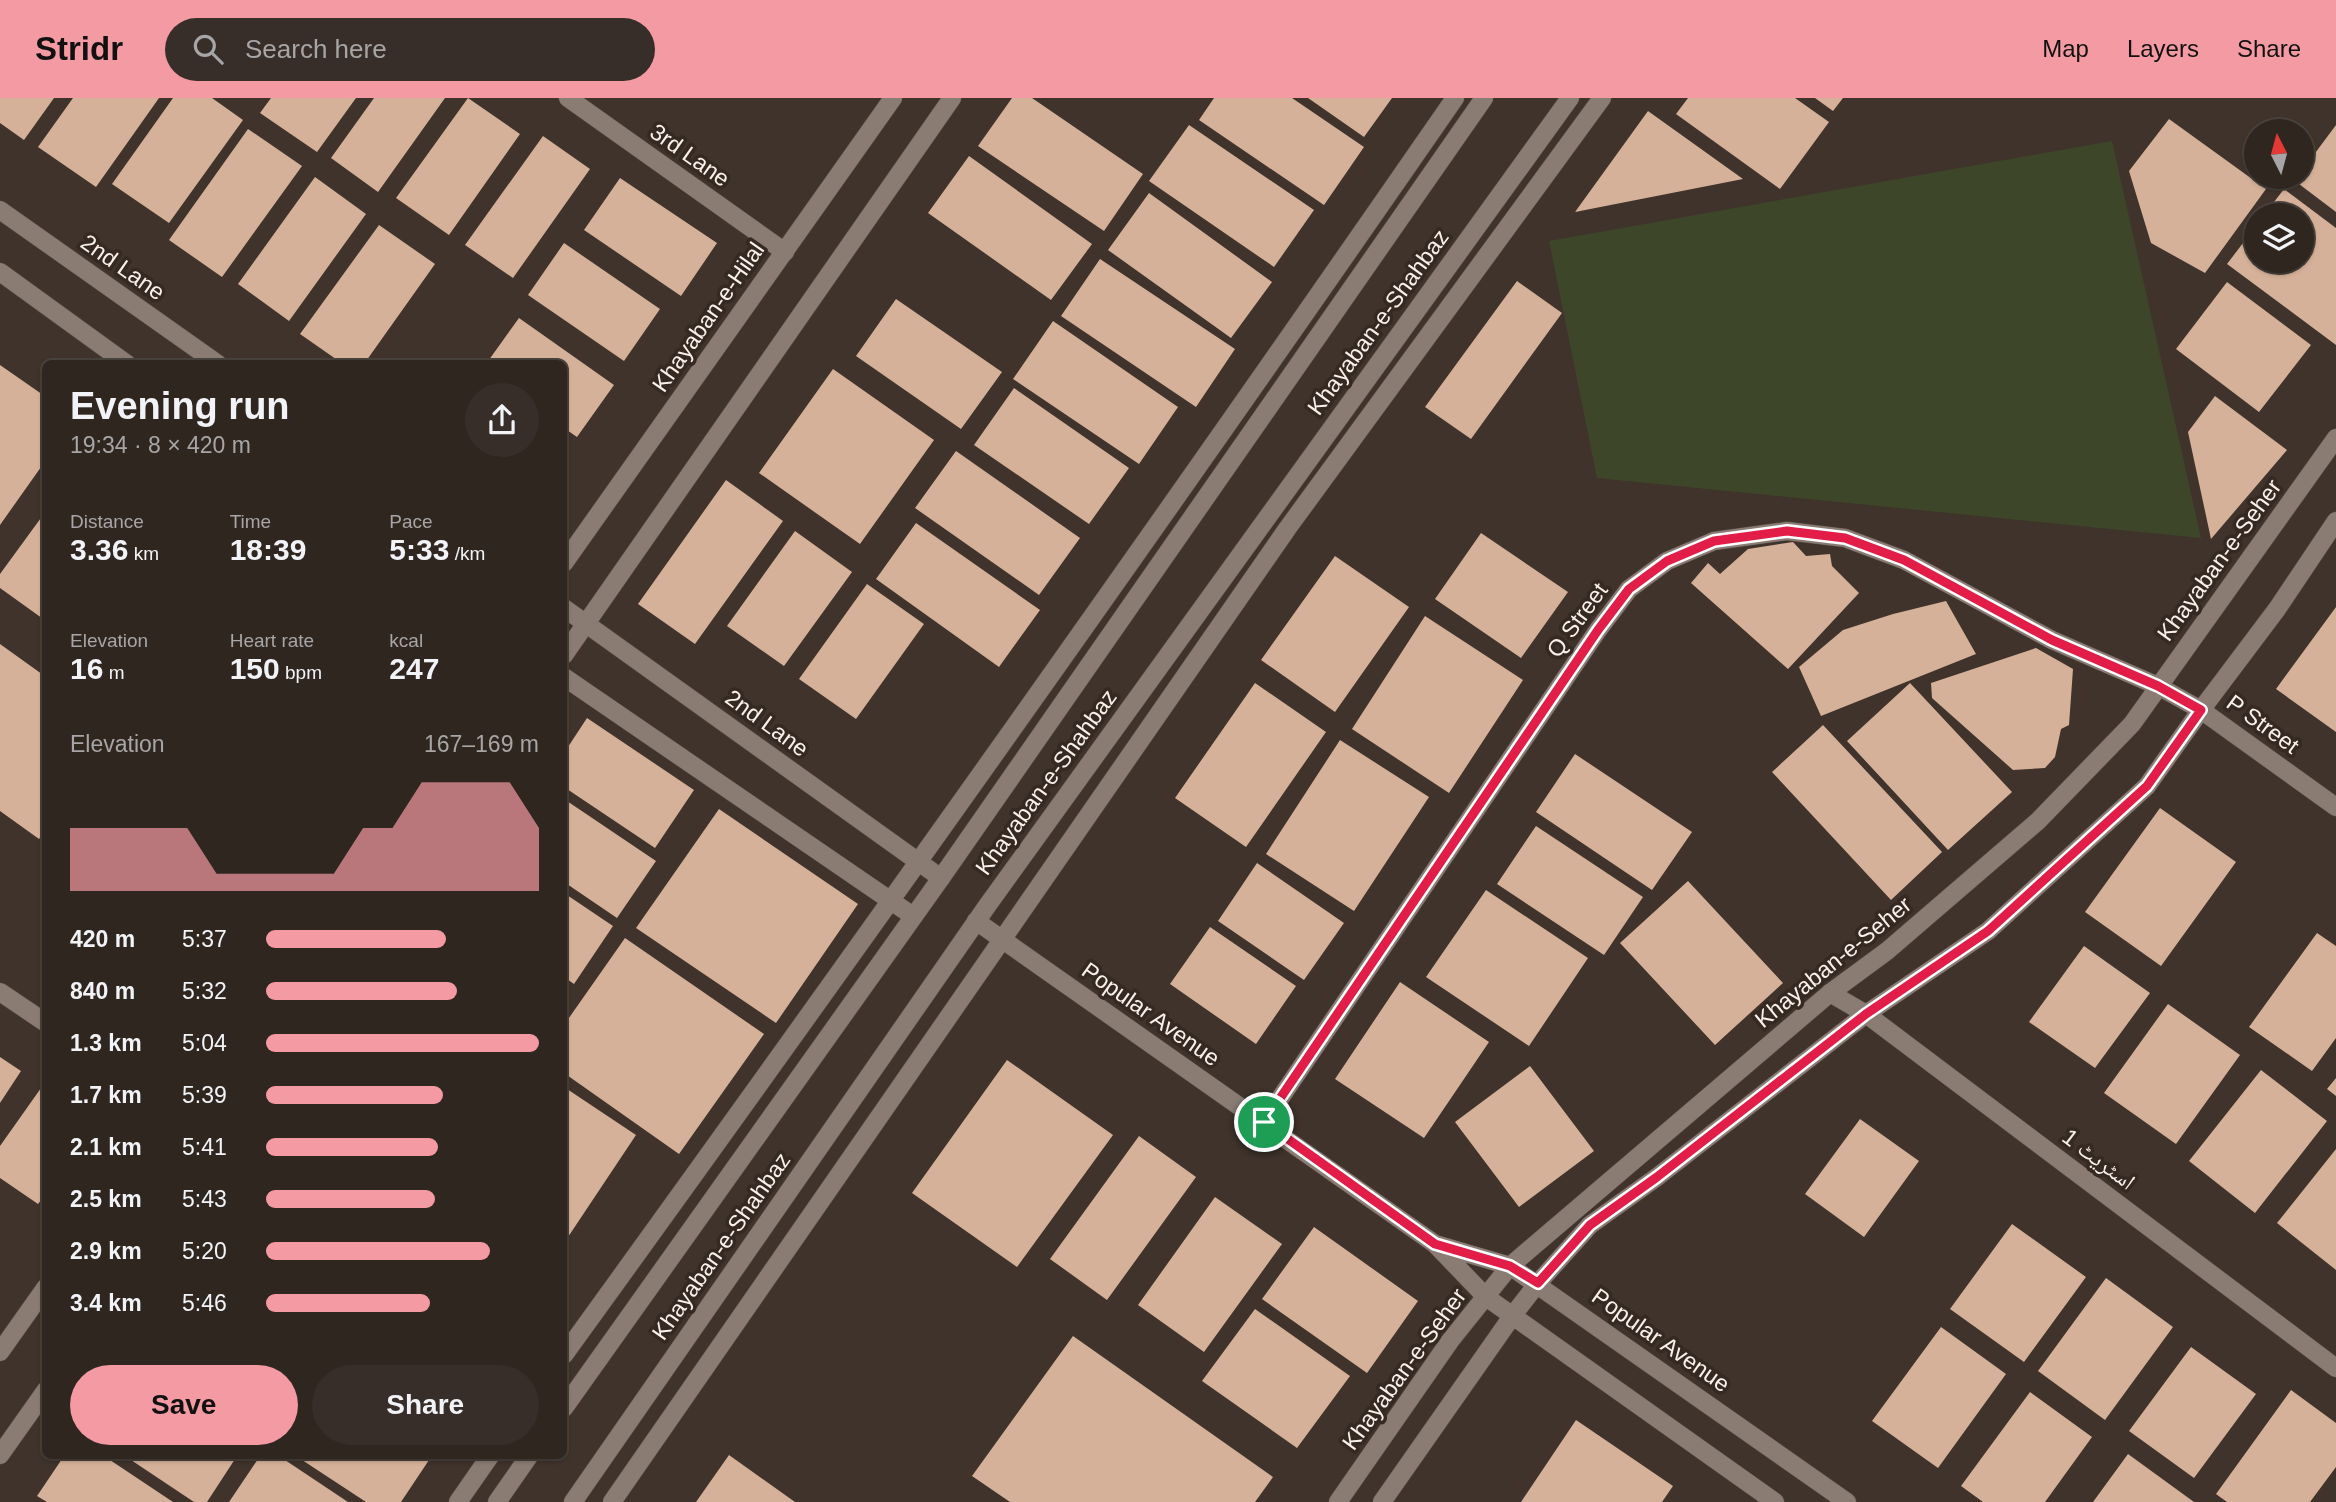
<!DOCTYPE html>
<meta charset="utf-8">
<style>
body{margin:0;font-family:Helvetica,"Noto Naskh Arabic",sans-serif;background:#372e29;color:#f1f3f6;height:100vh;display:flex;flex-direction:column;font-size:26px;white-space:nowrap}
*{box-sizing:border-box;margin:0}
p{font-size:23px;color:#a7a5a5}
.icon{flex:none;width:38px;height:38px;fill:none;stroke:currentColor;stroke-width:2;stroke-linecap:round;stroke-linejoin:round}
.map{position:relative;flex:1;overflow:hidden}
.panel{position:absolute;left:42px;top:262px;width:525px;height:1099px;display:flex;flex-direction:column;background:#2f2620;border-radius:10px;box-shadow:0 2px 5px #0004,0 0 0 2px #4a433e}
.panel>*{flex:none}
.needle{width:46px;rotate:354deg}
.fabs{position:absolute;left:2244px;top:21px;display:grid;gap:14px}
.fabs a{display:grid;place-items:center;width:70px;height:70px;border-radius:50%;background:#2f2620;box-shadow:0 2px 5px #0004,0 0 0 2px #4a433e;font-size:35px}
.pin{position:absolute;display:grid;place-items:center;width:60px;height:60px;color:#fff;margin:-30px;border:4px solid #fff;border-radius:50%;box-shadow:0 2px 7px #0007}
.round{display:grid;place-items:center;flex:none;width:74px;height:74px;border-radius:37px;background:#372e29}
.summary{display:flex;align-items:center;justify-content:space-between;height:119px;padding:0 28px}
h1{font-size:38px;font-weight:700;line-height:52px}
.figures{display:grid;grid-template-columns:repeat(3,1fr);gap:10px;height:119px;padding:7px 28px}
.figures div{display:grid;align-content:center}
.figures b{font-size:30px;font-weight:700}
.figures small{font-size:19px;font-weight:400}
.figures p{font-size:19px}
.chart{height:196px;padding:14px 28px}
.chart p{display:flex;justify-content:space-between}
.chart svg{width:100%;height:126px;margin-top:7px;fill:#f49aa2;opacity:.7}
.button{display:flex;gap:14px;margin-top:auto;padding:14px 28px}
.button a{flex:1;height:80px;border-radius:42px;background:#f49aa2;color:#111;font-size:28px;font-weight:700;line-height:80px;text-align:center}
.button a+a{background:#372e29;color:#f1f3f6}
ul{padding:0 28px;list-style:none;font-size:23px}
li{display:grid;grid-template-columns:112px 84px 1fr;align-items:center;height:52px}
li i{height:18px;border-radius:9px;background:#f49aa2}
header{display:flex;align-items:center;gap:42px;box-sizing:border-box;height:98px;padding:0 35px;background:#f49aa2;color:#111}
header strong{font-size:33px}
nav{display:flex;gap:38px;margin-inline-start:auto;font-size:24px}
.search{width:490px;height:63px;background:#372e29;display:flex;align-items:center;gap:18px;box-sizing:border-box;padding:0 24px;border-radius:38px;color:#a7a5a5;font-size:26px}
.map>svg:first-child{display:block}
.green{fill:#3e462a}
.building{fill:#d6b199}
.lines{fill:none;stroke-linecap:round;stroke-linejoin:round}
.minor-casing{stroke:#5d534b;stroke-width:19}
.tertiary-casing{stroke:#5d534b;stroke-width:19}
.secondary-casing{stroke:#5d534b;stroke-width:19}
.minor{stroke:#8a7c73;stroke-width:18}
.tertiary{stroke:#8a7c73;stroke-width:18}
.secondary{stroke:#8a7c73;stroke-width:18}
.route-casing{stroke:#fff;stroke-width:14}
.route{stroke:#e11d48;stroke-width:9}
.labels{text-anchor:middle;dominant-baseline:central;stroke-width:7;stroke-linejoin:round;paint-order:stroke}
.street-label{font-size:23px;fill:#f9f1eb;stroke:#352921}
</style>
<header>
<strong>Stridr</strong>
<div class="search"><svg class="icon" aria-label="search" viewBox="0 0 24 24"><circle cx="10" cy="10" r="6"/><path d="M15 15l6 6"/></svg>Search here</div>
<nav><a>Map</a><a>Layers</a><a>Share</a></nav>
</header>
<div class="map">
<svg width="2336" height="1404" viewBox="0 0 2336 1404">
<rect width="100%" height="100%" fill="#3f332b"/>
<path class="green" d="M2112 43 2201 440 1597 380 1549 143Z"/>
<path class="building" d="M0 0H54L24 42 0 25Z
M73 0H159L96 89 38 49Z
M173 0H212L243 22 169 125 112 86Z
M271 0H356L317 54 260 15Z
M374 0H445L378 94 331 60Z
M468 0 520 36 449 137 396 100Z
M1012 0H1032L1143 76 1104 133 978 48Z
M1214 0H1292L1364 49 1324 107 1199 22Z
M1308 0H1392L1364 39Z
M1688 0H1795L1829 24 1780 91 1676 16Z
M1815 0H1843L1833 13Z
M1648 13 1743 81 1575 114Z
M2169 21 2266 91 2205 175 2151 145 2129 73Z
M1189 27 1314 112 1274 169 1149 83Z
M2336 27V114L2295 83 2297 79H2301V74Z
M248 31 302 68 222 179 169 142Z
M543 38 590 71 513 180 465 147Z
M969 58 1092 146 1051 202 928 115Z
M315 79 366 116 289 223 238 186Z
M620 80 717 145 681 198 584 132Z
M2284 91 2336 130V247L2227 166 2256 128V163H2301V117H2264Z
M1149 95 1272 184 1231 240 1108 152Z
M379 127 435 166 364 266H343L300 236Z
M564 145 660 211 624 263 528 197Z
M1100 161 1235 251 1196 309 1061 218Z
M1517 183 1562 215 1471 341 1425 309Z
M2227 184 2311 247 2259 314 2176 251Z
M896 201 1002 274 961 331 856 258Z
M519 220 614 287 577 339 564 330V266H486Z
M1053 223 1178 309 1139 366 1013 281Z
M0 267 46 299V362L0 427Z
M833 271 934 342 860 446 759 375Z
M1014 290 1129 370 1089 426 974 347Z
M2215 298 2287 352 2211 441 2188 334Z
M956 353 1080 440 1039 497 915 410Z
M726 382 783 423 695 546 638 506Z
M46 413V523L0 490V476Z
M916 425 1040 512 999 569 876 481Z
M795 433 852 474 784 568 727 528Z
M1481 435 1568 494 1521 560 1435 501Z
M1793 444 1806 458 1830 456 1832 468 1859 495 1788 571 1691 485 1708 465 1720 476 1748 451Z
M1335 458 1409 509 1335 614 1261 562Z
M867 486 924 526 856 621 799 581Z
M1946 503 1976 556 1821 618 1799 569 1843 532 1893 516Z
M2336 509V634L2276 591Z
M1425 518 1523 582 1449 695 1352 631Z
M0 546 46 579V732L39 741 0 713Z
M2036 550 2073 571 2069 627 2061 631 2055 659 2045 670 2013 672 1932 600 1931 585Z
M1255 585 1326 634 1246 749 1175 700Z
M1910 585 2012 694 1948 752 1847 643Z
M587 620 694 692 655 750 564 689V655Z
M1823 627 1942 754 1891 802 1772 674Z
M1340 642 1429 699 1354 813 1266 756Z
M1575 656 1692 734 1652 792 1536 714Z
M564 701 656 763 617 820 564 784Z
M2160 710 2236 764 2161 868 2085 814Z
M719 711 858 806 776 925 636 830Z
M1536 728 1643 799 1604 857 1497 786Z
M1257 765 1344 825 1304 882 1218 823Z
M1688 783 1783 885 1715 947 1620 845Z
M1486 792 1588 860 1529 948 1426 879Z
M564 795 613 828 574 886 564 879Z
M1210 829 1296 888 1256 946 1170 886Z
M2317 835 2336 848V940L2312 973 2249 929Z
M625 840 764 936 679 1056 564 975V927Z
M2084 848 2150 895 2095 970 2029 924Z
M1400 884 1489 944 1424 1040 1335 981Z
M2168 906 2240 957 2176 1046 2104 995Z
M0 959 21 973 0 1005Z
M1007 962 1113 1037 1017 1169 912 1095Z
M1530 968 1594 1053 1519 1109 1455 1024Z
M2261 972 2327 1023 2255 1115 2189 1063Z
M2336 980V998L2327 991Z
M46 983V1096L38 1106 0 1080V1048Z
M564 989 636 1037 564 1145Z
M1860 1021 1919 1063 1864 1139 1805 1096Z
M1139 1038 1196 1079 1107 1202 1050 1161Z
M2336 1051V1172L2277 1125Z
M1215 1099 1282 1146 1204 1254 1138 1207Z
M2012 1126 2086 1179 2024 1264 1950 1211Z
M1314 1129 1418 1203 1367 1275 1262 1201Z
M2106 1180 2173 1229 2105 1322 2038 1273Z
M1255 1211 1350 1278 1297 1350 1202 1283Z
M1941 1229 2006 1276 1938 1370 1872 1323Z
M1073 1238 1273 1379 1255 1404H1010L972 1378Z
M2191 1249 2256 1296 2194 1380 2129 1333Z
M2291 1292 2336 1325V1369L2310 1404H2227L2216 1396Z
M2030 1294 2092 1339 2045 1404H1983L1961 1388Z
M1576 1322 1673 1388 1662 1404H1521Z
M2128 1356 2194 1404H2093Z
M729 1357 795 1404H696Z
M64 1358H104L173 1404H47L37 1398Z
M125 1358H237L207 1404H194Z
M260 1358H279L348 1404H229Z
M296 1358H422L429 1362 401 1404H366Z"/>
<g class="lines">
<g class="minor-casing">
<path id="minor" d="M568 0 785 154
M0 112 218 266
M0 174 127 266
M564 510 941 780
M564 579 913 818
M976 823 1435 1146 1486 1199
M0 894 46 925
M1830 895 1866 916 2336 1270
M1264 1024 1598 532 1629 491 1667 463 1714 443 1787 433 1845 440 1904 462 2052 542 2158 588 2201 612 2336 709
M1435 1146 1510 1168
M564 1257C865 841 1163 422 1455 0
M458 1404 490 1358
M612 1404 1287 431 1602 0"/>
</g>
<g class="tertiary-casing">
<path id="tertiary" d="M564 465 893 0
M564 557 952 0
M1510 1168 1847 1404
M1486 1199 1775 1404
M0 1254 46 1189
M0 1357 46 1292
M1338 1404 1450 1243 1510 1168 1830 895 1887 853 2038 723 2132 626 2336 340
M1382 1404 1513 1217 1538 1185 1590 1127 1657 1079 1866 916 1988 833 2147 688 2201 612 2277 511 2336 423"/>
</g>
<g class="secondary-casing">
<path id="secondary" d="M564 1310 941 780 1484 0
M497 1404 529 1358
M573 1404 987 808 1570 0"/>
</g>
<use href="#minor" class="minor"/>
<use href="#tertiary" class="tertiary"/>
<use href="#secondary" class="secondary"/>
</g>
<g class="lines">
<g class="route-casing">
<path id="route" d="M1787 433 1845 440 1904 462 2052 542 2158 588 2201 612 2147 688 1988 833 1866 916 1657 1079 1590 1127 1538 1185 1510 1168 1435 1146 1264 1024 1598 532 1629 491 1667 463 1714 443Z"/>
</g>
<use href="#route" class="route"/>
</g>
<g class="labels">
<g class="street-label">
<text transform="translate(690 57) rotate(35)">3rd Lane</text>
<text transform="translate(123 169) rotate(35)">2nd Lane</text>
<text transform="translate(708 219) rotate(-55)">Khayaban-e-Hilal</text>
<text transform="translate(1378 224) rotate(-54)">Khayaban-e-Shahbaz</text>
<text transform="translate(2219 462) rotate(-54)">Khayaban-e-Seher</text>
<text transform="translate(1577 522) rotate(-54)">Q Street</text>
<text transform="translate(767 625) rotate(36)">2nd Lane</text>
<text transform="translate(2263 626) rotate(36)">P Street</text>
<text transform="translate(1046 684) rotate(-54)">Khayaban-e-Shahbaz</text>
<text transform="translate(1833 864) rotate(-39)">Khayaban-e-Seher</text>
<text transform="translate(1151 916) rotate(35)">Popular Avenue</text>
<text transform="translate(2099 1061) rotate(37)">اسٹریٹ 1</text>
<text transform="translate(721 1148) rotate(-55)">Khayaban-e-Shahbaz</text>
<text transform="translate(1661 1242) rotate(35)">Popular Avenue</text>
<text transform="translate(1404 1271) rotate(-54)">Khayaban-e-Seher</text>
</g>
</g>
</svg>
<div class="fabs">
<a><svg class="needle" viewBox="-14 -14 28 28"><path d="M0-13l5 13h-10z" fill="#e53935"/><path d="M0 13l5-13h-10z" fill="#a7a5a5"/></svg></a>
<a><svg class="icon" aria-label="layers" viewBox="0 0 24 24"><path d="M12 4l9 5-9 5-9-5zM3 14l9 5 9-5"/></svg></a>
</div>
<div class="pin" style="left:1264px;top:1024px;background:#1e9e55"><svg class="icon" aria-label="arrive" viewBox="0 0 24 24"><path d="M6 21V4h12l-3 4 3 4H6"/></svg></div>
<section class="panel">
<div class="summary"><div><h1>Evening run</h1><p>19:34 · 8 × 420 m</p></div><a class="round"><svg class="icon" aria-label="share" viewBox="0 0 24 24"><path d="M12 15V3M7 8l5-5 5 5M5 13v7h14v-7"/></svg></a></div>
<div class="figures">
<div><p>Distance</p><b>3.36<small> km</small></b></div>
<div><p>Time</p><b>18:39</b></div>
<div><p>Pace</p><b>5:33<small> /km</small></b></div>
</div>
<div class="figures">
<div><p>Elevation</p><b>16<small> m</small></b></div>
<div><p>Heart rate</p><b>150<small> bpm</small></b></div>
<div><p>kcal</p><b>247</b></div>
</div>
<div class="chart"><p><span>Elevation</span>167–169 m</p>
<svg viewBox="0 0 160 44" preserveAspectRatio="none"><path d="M0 44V22L10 22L20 22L30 22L40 22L50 38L60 38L70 38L80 38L90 38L100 22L110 22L120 6L130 6L140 6L150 6L160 22V44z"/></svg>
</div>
<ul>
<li><b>420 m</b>5:37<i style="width:66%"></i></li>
<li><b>840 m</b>5:32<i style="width:70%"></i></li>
<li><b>1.3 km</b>5:04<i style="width:100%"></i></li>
<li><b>1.7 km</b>5:39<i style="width:65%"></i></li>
<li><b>2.1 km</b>5:41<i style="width:63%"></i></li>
<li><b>2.5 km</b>5:43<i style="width:62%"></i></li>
<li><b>2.9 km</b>5:20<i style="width:82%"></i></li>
<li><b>3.4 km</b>5:46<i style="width:60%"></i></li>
</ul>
<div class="button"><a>Save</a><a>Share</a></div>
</section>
</div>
